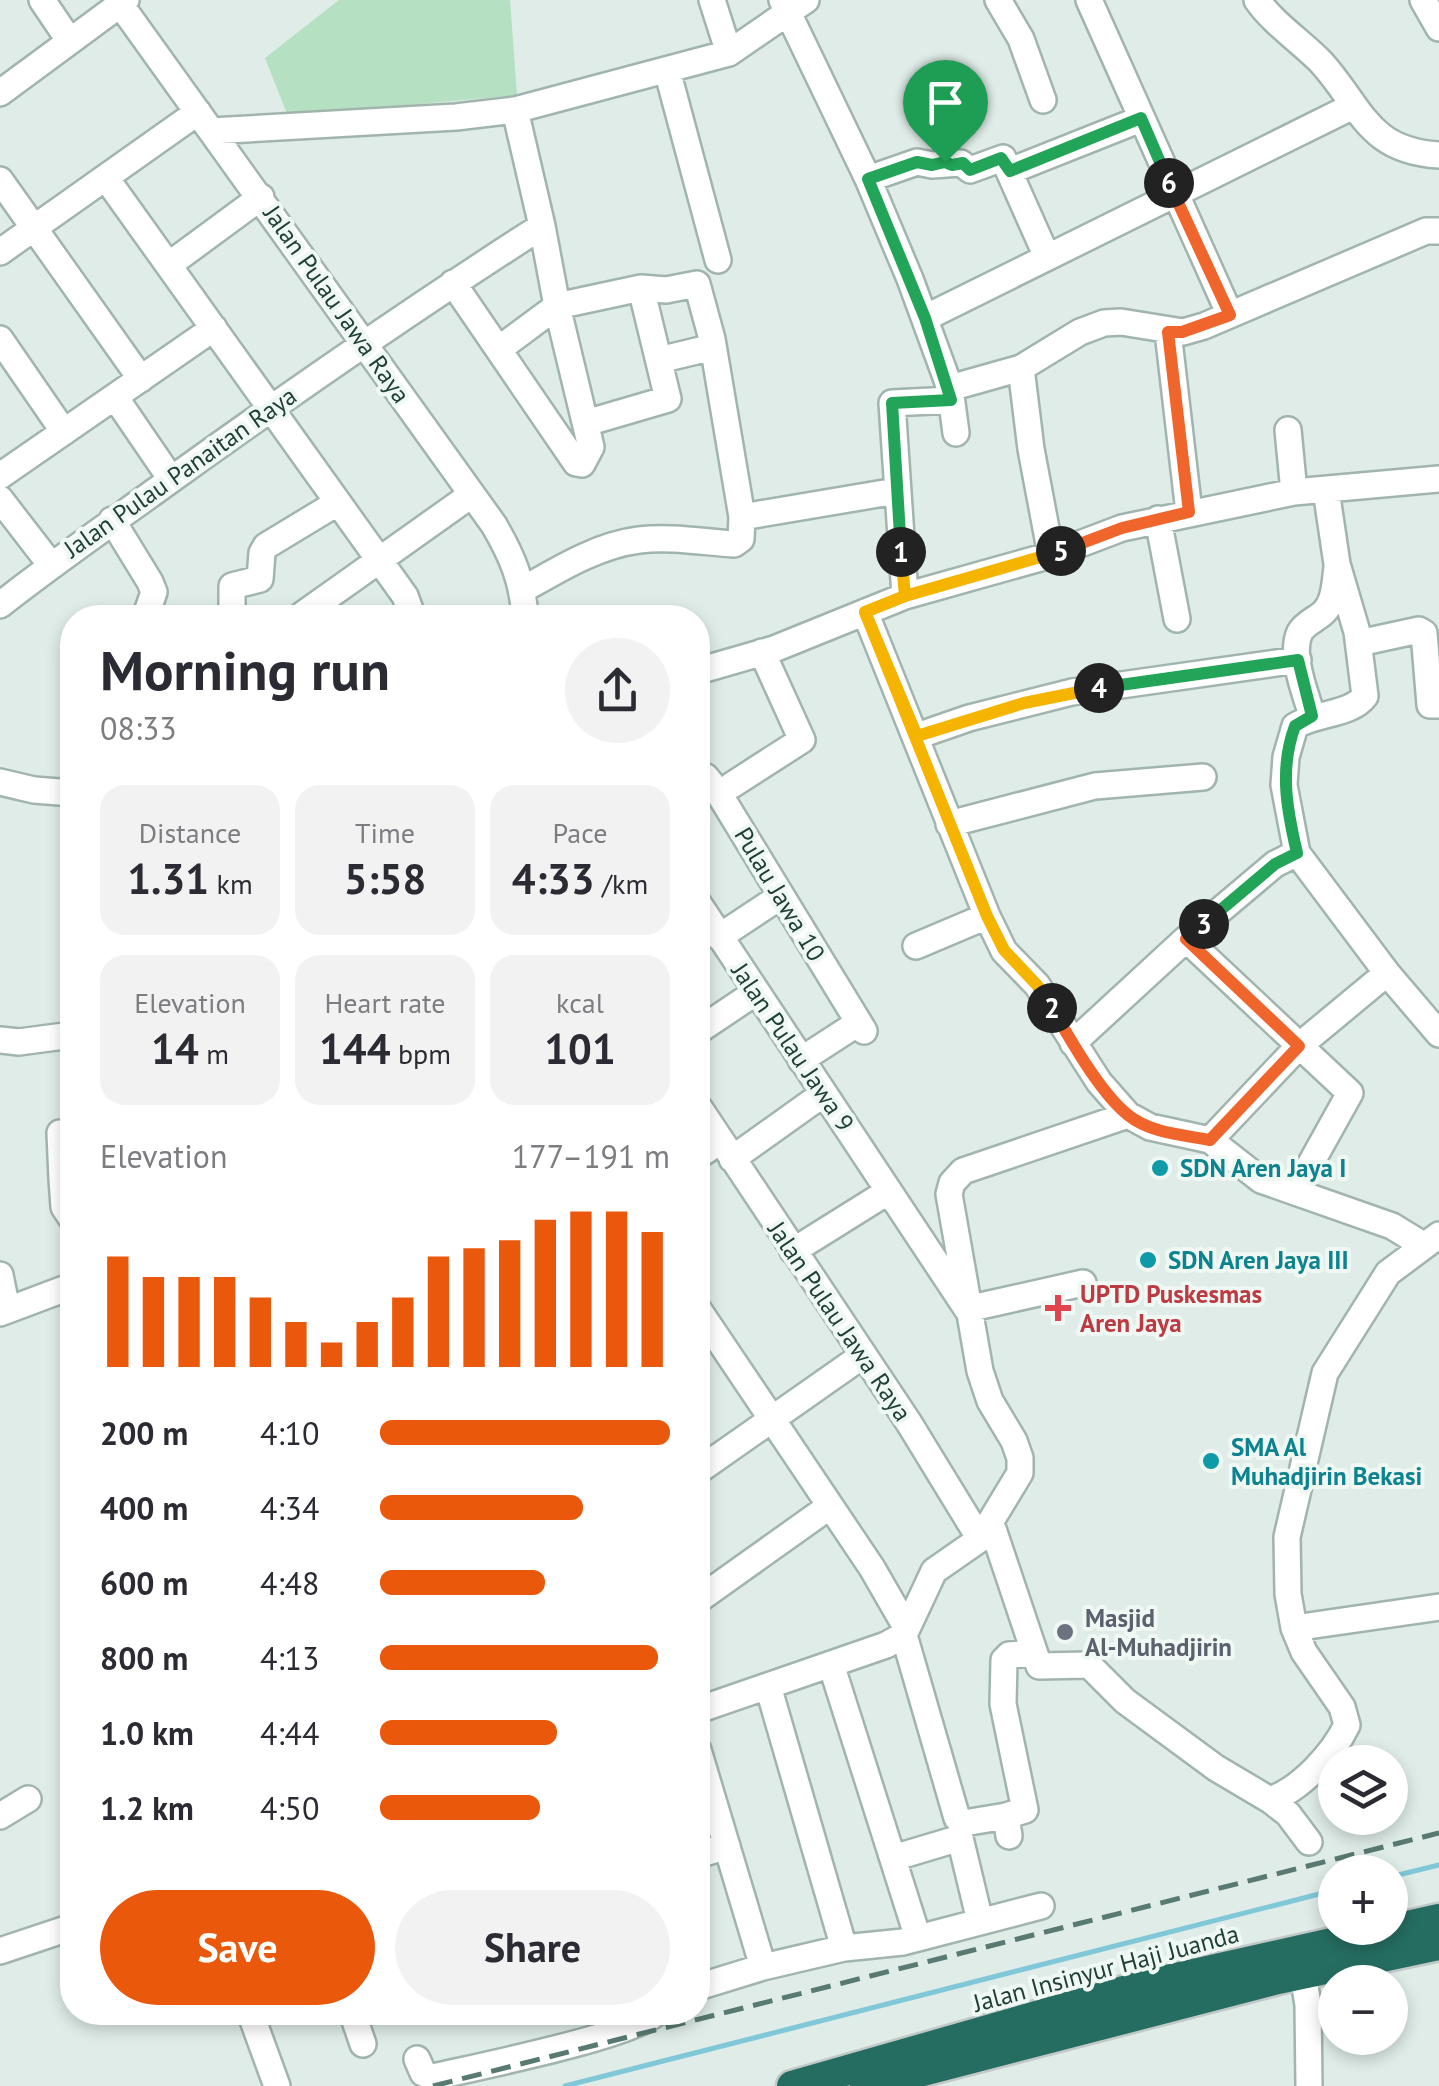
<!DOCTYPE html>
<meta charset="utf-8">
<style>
body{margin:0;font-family:"PT Sans",sans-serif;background:#f2f2f3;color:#2b2b33;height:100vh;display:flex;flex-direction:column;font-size:38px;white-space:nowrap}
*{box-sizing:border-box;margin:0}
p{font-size:32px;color:#7c7c81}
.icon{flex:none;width:55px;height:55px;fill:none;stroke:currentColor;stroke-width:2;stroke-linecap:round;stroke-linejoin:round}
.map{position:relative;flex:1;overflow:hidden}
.side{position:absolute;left:60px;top:605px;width:650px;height:1420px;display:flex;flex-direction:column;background:#fff;border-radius:40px;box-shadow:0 5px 15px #0003}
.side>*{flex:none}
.fabs{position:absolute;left:1318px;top:1745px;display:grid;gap:20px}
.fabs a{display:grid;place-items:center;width:90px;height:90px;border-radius:50%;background:#fff;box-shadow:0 5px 15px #0003;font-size:50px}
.pin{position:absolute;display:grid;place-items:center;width:85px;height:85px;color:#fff;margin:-102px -42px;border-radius:50% 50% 50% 0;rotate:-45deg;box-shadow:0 0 10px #0007}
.pin .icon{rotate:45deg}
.km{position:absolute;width:50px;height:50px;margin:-25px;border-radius:50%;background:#222;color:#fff;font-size:28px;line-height:50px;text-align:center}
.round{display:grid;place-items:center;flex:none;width:105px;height:105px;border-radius:52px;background:#f2f2f3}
.overview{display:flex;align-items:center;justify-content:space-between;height:170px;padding:0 40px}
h1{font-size:55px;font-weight:600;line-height:75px}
.figures{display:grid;grid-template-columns:repeat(3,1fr);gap:15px;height:170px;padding:10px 40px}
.figures div{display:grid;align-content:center;border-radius:25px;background:#f2f2f3;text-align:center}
.figures b{font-size:42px;font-weight:600}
.figures small{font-size:28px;font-weight:400}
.figures p{font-size:28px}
.chart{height:280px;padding:20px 40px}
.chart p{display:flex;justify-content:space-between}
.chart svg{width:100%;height:180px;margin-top:10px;stroke:#ea580c;stroke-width:6}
.action{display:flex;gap:20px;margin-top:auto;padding:20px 40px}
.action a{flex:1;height:115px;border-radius:60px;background:#ea580c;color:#fff;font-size:40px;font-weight:600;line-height:115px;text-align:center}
.action a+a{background:#f2f2f3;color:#2b2b33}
ul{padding:0 40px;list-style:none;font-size:32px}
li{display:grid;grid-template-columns:160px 120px 1fr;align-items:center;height:75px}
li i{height:25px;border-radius:12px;background:#ea580c}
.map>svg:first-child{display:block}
.green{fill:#b5e0c2}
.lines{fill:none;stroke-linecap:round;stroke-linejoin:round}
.stream{stroke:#80c7d8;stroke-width:5}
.minor-casing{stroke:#a1b4ae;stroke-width:30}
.highway-casing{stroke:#c0c9c7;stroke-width:35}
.minor{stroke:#fff;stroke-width:25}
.highway{stroke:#266d61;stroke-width:30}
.rail{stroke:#587a72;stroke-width:5;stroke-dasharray:20 10;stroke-linecap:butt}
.split-1-casing{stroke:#fff;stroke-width:20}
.split-2-casing{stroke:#fff;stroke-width:20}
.split-3-casing{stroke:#fff;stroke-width:20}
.split-4-casing{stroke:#fff;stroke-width:20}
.split-5-casing{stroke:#fff;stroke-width:20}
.split-6-casing{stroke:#fff;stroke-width:20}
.split-7-casing{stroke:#fff;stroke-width:20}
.split-1{stroke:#22a559;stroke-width:12}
.split-2{stroke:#f5b400;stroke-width:12}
.split-3{stroke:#f0652b;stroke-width:12}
.split-4{stroke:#22a559;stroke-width:12}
.split-5{stroke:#f5b400;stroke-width:12}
.split-6{stroke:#f0652b;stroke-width:12}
.split-7{stroke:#22a559;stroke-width:12}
.culture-dot{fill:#0f9aa8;stroke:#f0f8f4;stroke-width:4}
.health-dot{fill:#e0444e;stroke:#f0f8f4;stroke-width:4}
.worship-dot{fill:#6b7280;stroke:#f0f8f4;stroke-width:4}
.labels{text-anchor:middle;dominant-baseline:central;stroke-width:8;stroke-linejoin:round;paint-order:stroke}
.street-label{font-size:25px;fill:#1e3e36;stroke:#f0f8f4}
.culture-label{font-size:25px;font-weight:bold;fill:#0d838f;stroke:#f0f8f4;text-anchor:start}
.health-label{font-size:25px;font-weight:bold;fill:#be3a42;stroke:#f0f8f4;text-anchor:start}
.worship-label{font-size:25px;font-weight:bold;fill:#5b616d;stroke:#f0f8f4;text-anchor:start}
</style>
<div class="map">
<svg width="1439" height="2086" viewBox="0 0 1439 2086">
<rect width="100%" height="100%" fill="#dfece7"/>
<path class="green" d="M339 0H510L517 95 288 116 265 58Z"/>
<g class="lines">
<path class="stream" d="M1390 1877 1439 1865
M565 2086 1335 1890"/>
<g class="minor-casing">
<path id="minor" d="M42 0 69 40
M712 0 729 53
M782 0 868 179 910 279 950 388 956 433
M998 0 1021 39 1043 100
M1089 0 1230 315
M1257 0C1273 23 1300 41 1320 61 1361 105 1366 151 1439 155
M1423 0 1439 28
M120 4 494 525C512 556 523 581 525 618
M667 70 718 260
M0 93 126 0
M211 131 456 117 515 110 729 53 806 0
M1010 171 1141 119
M106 178 405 596 413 618
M868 179 917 162 932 165 961 163 970 170 1003 158 1047 257
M0 180 141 379
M0 252 198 112
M170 264 261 197
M453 283 576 463 582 464 591 447 557 306 542 226 515 110
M925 318 1353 106
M1168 332 1189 512
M0 339 64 432
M499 349 557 306 641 288 666 290 697 284 712 339 742 517 741 539 734 544C703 542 670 536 639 540 598 545 559 569 524 589
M659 360 713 347
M1021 368 1031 449 1051 555
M950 388 1021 368 1080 332 1104 323 1121 322 1183 332 1204 326 1426 231H1439
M115 397 171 479
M586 423 668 399 641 288
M1288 430 1294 492
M0 476 214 328
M1326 490 1337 564 1357 632 1365 696C1351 715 1315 713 1295 726L1286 757 1284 785 1297 853 1387 973 1439 1034
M0 499 51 565
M742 517 896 491
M1158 519 1177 619
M112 520 150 582 154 592 145 618
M905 596 892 403 951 400
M0 605C56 561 114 521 172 479 293 392 416 307 542 226
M865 612 987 916 1004 951 1037 985 1099 1082 1128 1115 1150 1127 1210 1140 1261 1180 1392 1226 1423 1245
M302 615 471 495
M232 618V586L260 579 262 553 266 546 337 503
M1359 643 1419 630 1424 633 1430 705H1439
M698 671 774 649 905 596 1051 555 1122 528 1294 492 1439 479
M1312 716C1306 694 1289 655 1300 632 1305 623 1317 619 1324 612 1335 601 1335 582 1337 567
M917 736 969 718 1072 692 1298 660
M698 773 706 777 718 792 864 1031
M0 782 34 790 72 793
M732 785 802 740 762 652
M949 824 1095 786 1203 777
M698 903 967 1309 1083 1283
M719 937 781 896
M1186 939 1350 1093 1296 1190
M916 946 987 916
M698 1031 756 992
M0 1040 19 1042 72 1035
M1073 1043 1186 939 1275 864 1297 853
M801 1060 852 1027 857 1020
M698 1106 909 1423 980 1539
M60 1133 62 1179H72
M1210 1140 1299 1046 1387 973
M698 1156 720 1141
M732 1159 823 1094
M62 1179 64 1207 72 1219
M793 1251 889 1191
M0 1275 7 1310
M698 1309 872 1568 906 1627
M0 1313 72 1286
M698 1471 862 1356
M991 1523 1039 1666 1089 1665 1125 1701 1216 1768 1270 1800C1301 1789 1333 1754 1347 1725L1342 1707 1304 1652 1294 1628 1288 1594 1287 1537 1325 1373 1388 1273 1439 1235
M698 1600 830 1506
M1294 1628 1439 1607
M904 1635 957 1818 964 1823 1006 1816 1009 1836
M831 1664 918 1938
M768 1686 844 1948
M698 1710 886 1645 904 1635 934 1571 980 1539 1020 1473V1458L1014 1441 990 1401 980 1371 949 1194 952 1183 963 1171 1128 1115
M698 1750 763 1967 844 1948 903 1942 1041 1906
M1270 1800 1288 1814 1309 1842
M0 1816 28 1799
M1006 1816 1025 1810 1003 1704 1004 1660 1009 1655 1033 1653
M698 1855 727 1846
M893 1858 960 1838 980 1921
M0 1951 72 1927
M1303 1974 1308 2005 1309 2086
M698 1987 763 1967
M250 2012 277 2086
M352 2012 363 2044
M417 2059 423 2073 433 2077C472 2068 637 2035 657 2012"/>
</g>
<g class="highway-casing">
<path id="highway" d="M792 2086 1145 1985 1439 1919
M865 2086 1278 1979 1439 1945"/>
</g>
<use href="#minor" class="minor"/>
<use href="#highway" class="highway"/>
<path class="rail" d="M433 2086 1439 1833"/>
</g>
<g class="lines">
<g class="split-1-casing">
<path id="split-1" d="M901 552 892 403 951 400 925 318 868 179 917 162 932 165 945 162"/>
</g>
<g class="split-2-casing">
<path id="split-2" d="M901 552 905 596 865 612 987 916 1004 950 1037 985 1052 1008"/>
</g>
<g class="split-3-casing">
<path id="split-3" d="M1052 1008C1070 1039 1100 1093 1128 1115 1150 1133 1184 1135 1210 1140L1299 1046 1186 939 1204 924"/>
</g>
<g class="split-4-casing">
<path id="split-4" d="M1099 688 1298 660 1312 716 1295 726C1279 769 1287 810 1297 853L1275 864 1204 924"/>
</g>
<g class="split-5-casing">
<path id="split-5" d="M1061 551 905 596 865 612 917 736 1024 703 1099 688"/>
</g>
<g class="split-6-casing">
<path id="split-6" d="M1061 551 1122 528 1189 512 1168 332H1182L1230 315 1169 183"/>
</g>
<g class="split-7-casing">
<path id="split-7" d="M945 162 952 165 963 163 970 170 1001 158 1010 171 1141 118 1169 183"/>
</g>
<use href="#split-1" class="split-1"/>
<use href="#split-2" class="split-2"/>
<use href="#split-3" class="split-3"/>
<use href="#split-4" class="split-4"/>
<use href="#split-5" class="split-5"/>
<use href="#split-6" class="split-6"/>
<use href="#split-7" class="split-7"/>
</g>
<g class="culture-dot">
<circle cx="1160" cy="1168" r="10"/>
<circle cx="1148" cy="1260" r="10"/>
<circle cx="1211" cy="1461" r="10"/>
</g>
<path class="health-dot" d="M1053 1293h10v10h10v10h-10v10h-10v-10h-10v-10h10z"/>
<circle class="worship-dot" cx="1065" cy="1632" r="10"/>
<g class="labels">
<g class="street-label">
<text transform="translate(337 304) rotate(55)">Jalan Pulau Jawa Raya</text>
<text transform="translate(180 472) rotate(-35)">Jalan Pulau Panaitan Raya</text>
<text transform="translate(780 894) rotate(59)">Pulau Jawa 10</text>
<text transform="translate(793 1047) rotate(56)">Jalan Pulau Jawa 9</text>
<text transform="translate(840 1321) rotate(56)">Jalan Pulau Jawa Raya</text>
<text transform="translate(1106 1968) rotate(-15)">Jalan Insinyur Haji Juanda</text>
</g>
<g class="culture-label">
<text x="1180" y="1168">SDN Aren Jaya I</text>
<text x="1168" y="1260">SDN Aren Jaya III</text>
<text x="1231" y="1447">SMA Al<tspan x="1231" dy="29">Muhadjirin Bekasi</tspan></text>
</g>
<g class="health-label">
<text x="1080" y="1294">UPTD Puskesmas<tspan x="1080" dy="29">Aren Jaya</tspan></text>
</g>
<g class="worship-label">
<text x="1085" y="1618">Masjid<tspan x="1085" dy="29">Al-Muhadjirin</tspan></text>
</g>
</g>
</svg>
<div class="fabs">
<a><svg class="icon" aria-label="layers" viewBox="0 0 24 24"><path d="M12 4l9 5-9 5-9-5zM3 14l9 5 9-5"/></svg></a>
<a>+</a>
<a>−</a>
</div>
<div class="pin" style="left:945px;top:162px;background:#1e9e55"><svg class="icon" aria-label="arrive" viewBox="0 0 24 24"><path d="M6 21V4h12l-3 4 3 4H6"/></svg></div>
<b class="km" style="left:901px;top:552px">1</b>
<b class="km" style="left:1052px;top:1008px">2</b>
<b class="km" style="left:1204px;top:924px">3</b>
<b class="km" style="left:1099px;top:688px">4</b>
<b class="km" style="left:1061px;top:551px">5</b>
<b class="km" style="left:1169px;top:183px">6</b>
<section class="side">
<div class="overview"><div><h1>Morning run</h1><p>08:33</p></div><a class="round"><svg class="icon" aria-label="share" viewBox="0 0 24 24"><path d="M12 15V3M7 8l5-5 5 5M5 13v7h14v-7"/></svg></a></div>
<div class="figures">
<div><p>Distance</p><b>1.31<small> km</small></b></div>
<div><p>Time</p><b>5:58</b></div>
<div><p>Pace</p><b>4:33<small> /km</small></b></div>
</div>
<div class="figures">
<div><p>Elevation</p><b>14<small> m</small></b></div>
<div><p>Heart rate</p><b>144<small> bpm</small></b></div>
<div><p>kcal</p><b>101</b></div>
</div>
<div class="chart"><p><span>Elevation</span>177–191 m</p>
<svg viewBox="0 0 160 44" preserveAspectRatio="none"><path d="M5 44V17M15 44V22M25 44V22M35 44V22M45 44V27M55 44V33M65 44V38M75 44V33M85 44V27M95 44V17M105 44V15M115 44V13M125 44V8M135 44V6M145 44V6M155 44V11"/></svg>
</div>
<ul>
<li><b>200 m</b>4:10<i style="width:100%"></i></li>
<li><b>400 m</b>4:34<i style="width:70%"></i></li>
<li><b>600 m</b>4:48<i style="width:57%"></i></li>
<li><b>800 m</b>4:13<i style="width:96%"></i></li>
<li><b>1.0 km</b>4:44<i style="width:61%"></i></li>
<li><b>1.2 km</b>4:50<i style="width:55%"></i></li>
</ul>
<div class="action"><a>Save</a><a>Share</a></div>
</section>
</div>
